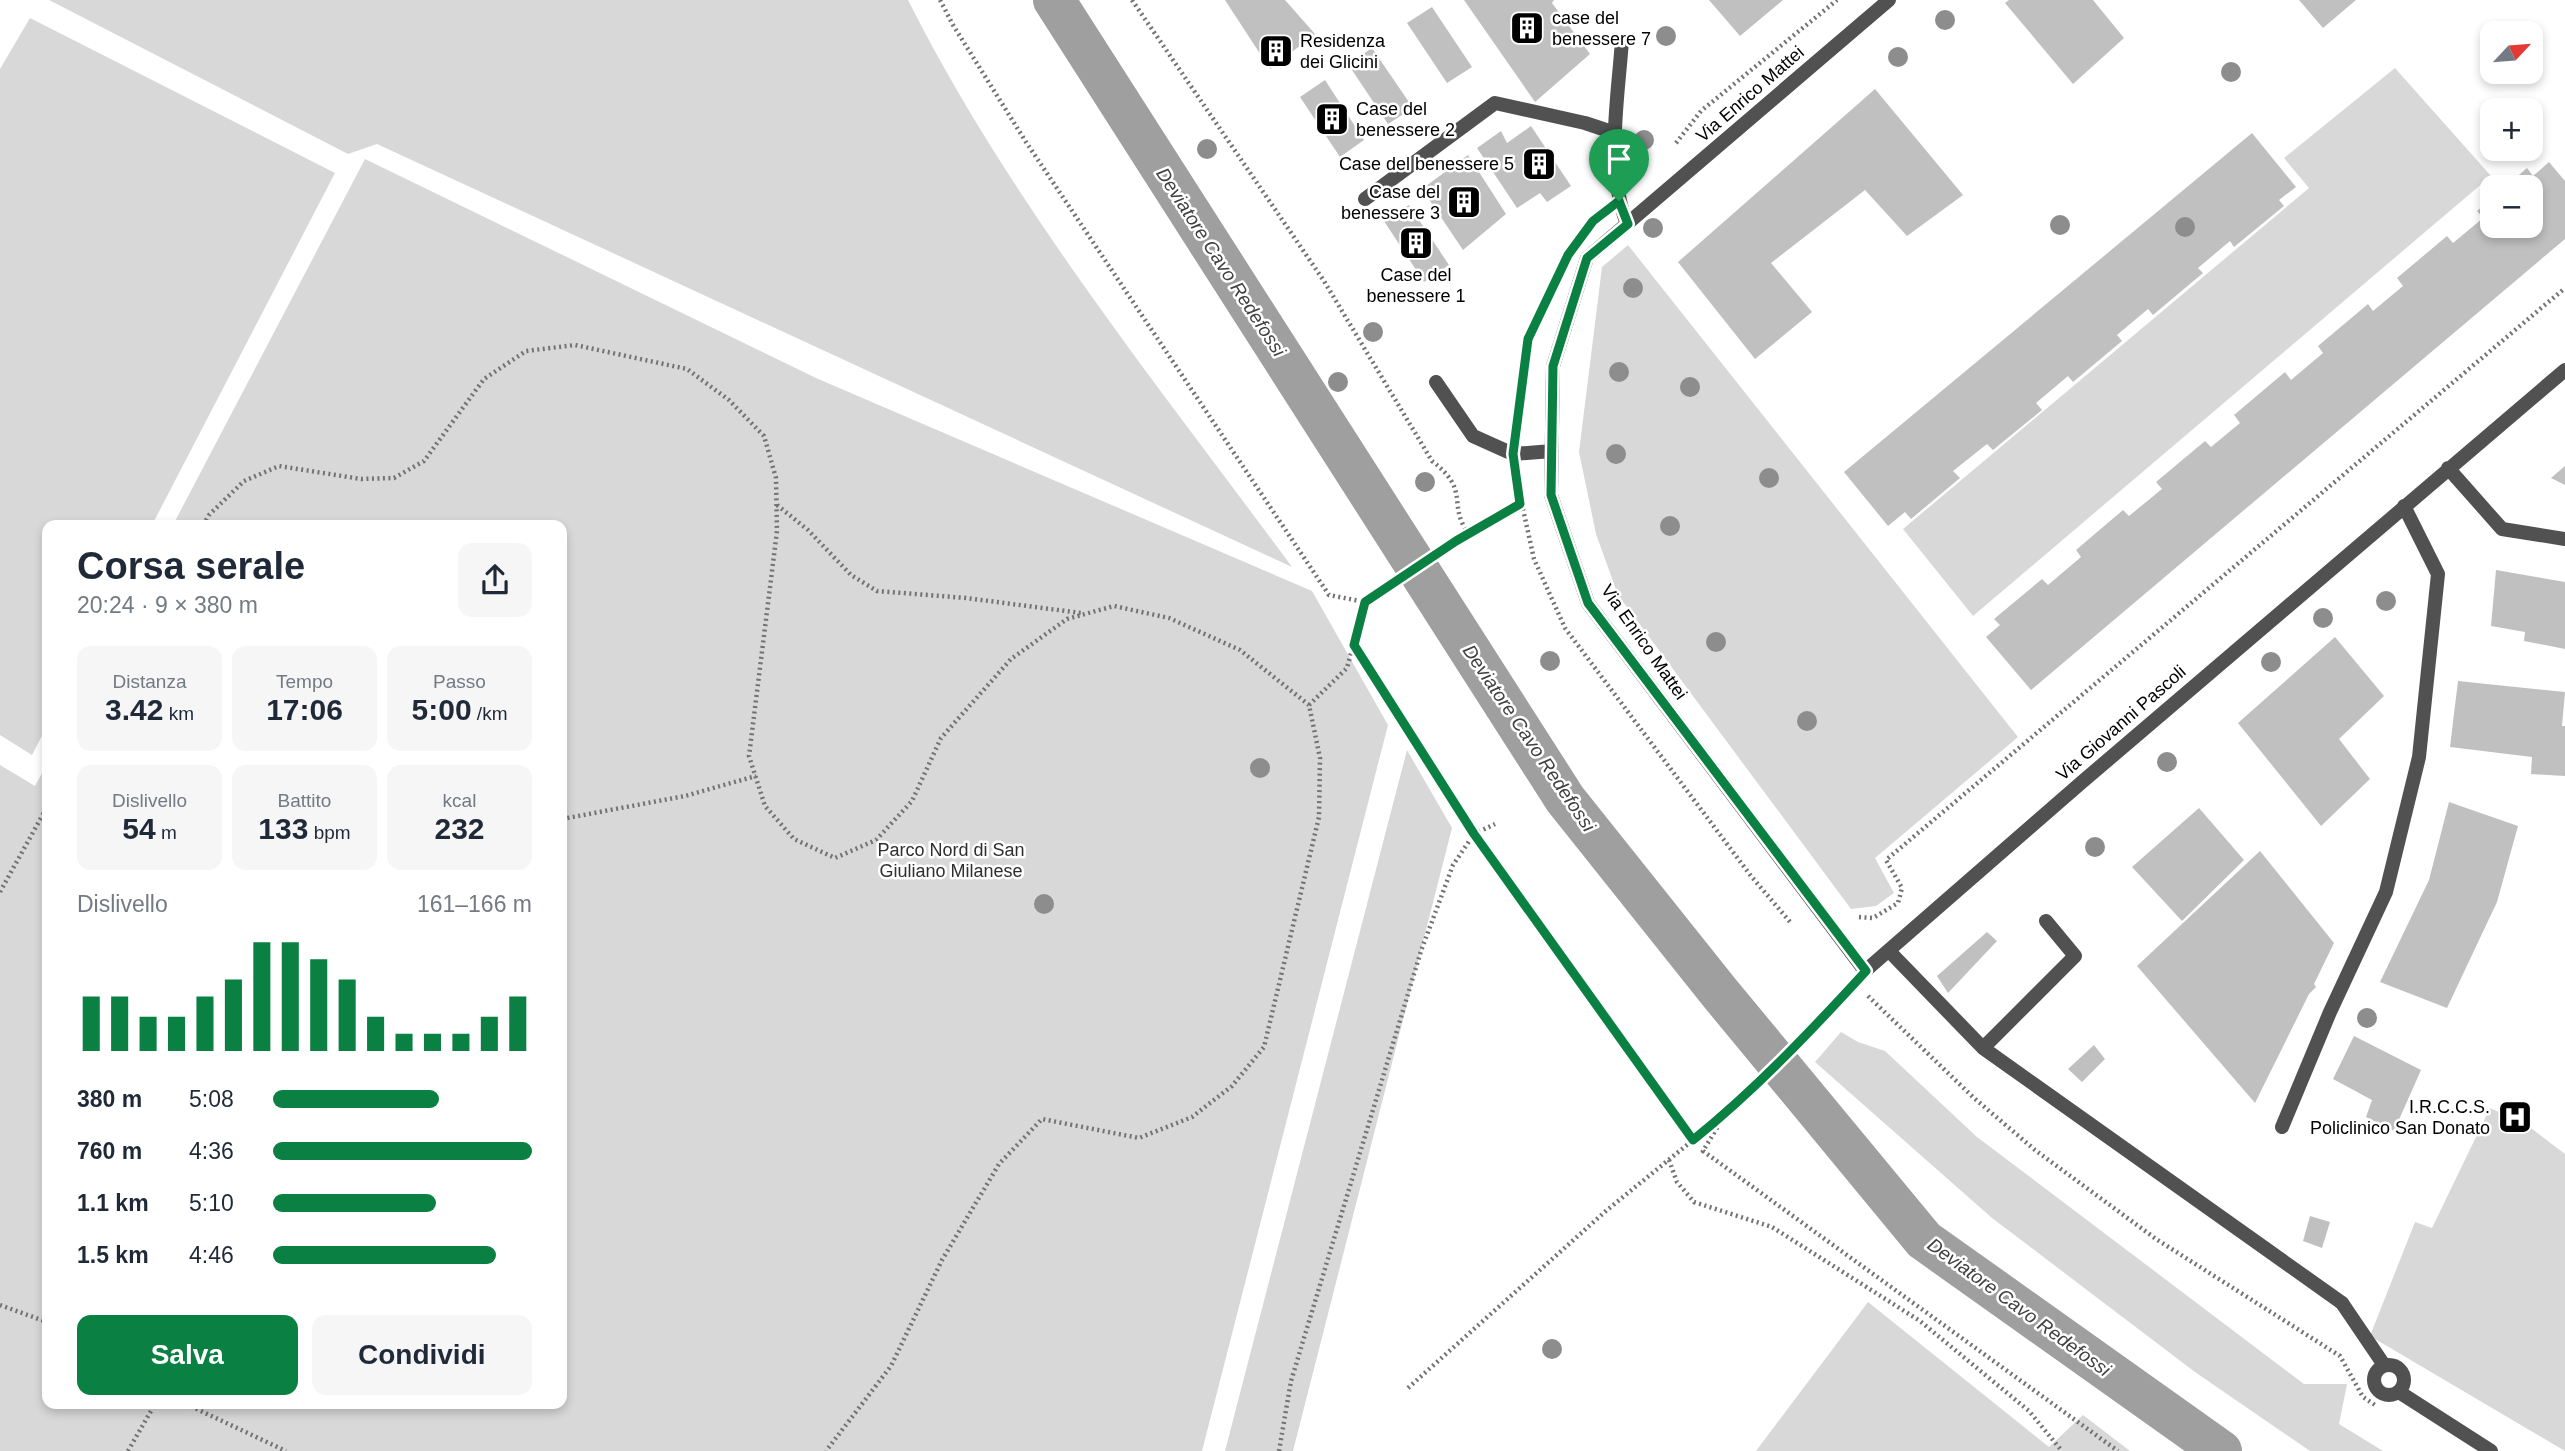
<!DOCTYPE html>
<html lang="it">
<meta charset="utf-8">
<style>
body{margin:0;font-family:Helvetica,sans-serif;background:#f6f6f7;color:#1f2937;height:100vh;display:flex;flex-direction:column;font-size:26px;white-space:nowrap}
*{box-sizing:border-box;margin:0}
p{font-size:23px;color:#747a83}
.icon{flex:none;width:38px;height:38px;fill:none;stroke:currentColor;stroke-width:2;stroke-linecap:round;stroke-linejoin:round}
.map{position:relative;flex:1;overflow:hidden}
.panel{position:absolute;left:42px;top:520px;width:525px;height:889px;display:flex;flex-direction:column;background:#fff;border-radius:14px;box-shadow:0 4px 10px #0003}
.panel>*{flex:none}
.needle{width:46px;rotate:64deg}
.buttons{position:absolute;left:2480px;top:21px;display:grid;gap:14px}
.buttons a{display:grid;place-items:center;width:63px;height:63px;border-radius:14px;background:#fff;box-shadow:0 4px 10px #0003;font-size:35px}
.pin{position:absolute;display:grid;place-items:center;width:60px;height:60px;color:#fff;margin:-72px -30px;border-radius:50% 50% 50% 0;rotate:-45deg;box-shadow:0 0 7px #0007}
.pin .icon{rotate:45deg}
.round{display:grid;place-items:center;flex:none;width:74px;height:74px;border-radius:14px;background:#f6f6f7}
.summary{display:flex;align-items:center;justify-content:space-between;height:119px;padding:0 35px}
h1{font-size:38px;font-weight:800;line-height:52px}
.figures{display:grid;grid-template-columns:repeat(3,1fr);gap:10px;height:119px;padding:7px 35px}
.figures div{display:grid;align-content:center;border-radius:14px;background:#f6f6f7;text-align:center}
.figures b{font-size:30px;font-weight:800}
.figures small{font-size:19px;font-weight:400}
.figures p{font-size:19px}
.chart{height:196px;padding:14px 35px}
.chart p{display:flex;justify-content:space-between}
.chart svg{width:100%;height:126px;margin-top:7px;stroke:#0b8043;stroke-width:6}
.button{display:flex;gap:14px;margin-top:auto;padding:14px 35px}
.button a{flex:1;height:80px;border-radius:14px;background:#0b8043;color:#fff;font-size:28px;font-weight:800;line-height:80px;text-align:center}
.button a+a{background:#f6f6f7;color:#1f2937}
ul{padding:0 35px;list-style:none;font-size:23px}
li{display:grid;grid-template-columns:112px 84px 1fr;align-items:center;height:52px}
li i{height:18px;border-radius:9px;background:#0b8043}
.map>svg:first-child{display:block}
.green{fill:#d8d8d8}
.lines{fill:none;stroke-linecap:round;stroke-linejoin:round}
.canal{stroke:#9f9f9f;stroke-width:42}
.building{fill:#c0c0c0}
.path{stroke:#737373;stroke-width:4.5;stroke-dasharray:2 3.5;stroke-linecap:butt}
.lane{stroke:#515151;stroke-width:14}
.street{stroke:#515151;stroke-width:14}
.tree{fill:#8d8d8d}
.route-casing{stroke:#fff;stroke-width:14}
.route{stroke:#0b8043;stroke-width:9}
.labels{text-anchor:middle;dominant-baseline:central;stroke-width:5;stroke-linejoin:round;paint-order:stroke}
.poi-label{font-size:18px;fill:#000;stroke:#fff;text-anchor:start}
.street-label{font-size:18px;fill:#000;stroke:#fff}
.park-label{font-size:18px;fill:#2f2f2f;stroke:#fff}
.water-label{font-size:19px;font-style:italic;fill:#404040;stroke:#fff}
</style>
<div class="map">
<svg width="2565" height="1451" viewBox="0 0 2565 1451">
<rect width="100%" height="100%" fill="#fff"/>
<path class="green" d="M49 0H908C1011 204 1157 384 1292 567L377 144 348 154Z
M30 18 335 173 152 525H47V726L32 755 0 735V69Z
M2395 68 2491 176 1973 616 1903 529 2309 188 2284 158Z
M365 159 816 378 1312 591 1388 725 1202 1451H0V765L35 786 47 764V1404H562V525H173Z
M1628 245 2018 737 1875 858 1894 893 1876 906 1851 909 1618 595 1596 534 1579 452 1602 267Z
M1407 750 1452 828 1293 1451H1225Z
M1841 1032 1858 1042 1885 1051 1977 1137 2304 1384H2347L2339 1424 2383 1451H2310L2195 1372 1992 1218 1815 1062Z
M2490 1108 2527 1125 2565 1154V1451L2370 1336 2415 1222 2432 1228Z
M1868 1302 2049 1447 2083 1415 2130 1451H1756Z"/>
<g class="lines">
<path class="canal" d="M1054 0 1565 799 1719 992 1924 1240 2221 1451"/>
</g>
<path class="building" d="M1225 0H1285L1315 34 1270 69Z
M1464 0H1554L1552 3 1590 54 1535 102Z
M1709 0H1783L1740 36Z
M2009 0H2093L2124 38 2073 84 2005 3Z
M2299 0H2356L2323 28Z
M1432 7 1472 67 1447 83 1407 23Z
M1372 48 1413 108 1388 124 1348 64Z
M1325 80 1364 140 1340 157 1300 97Z
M1875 89 1963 195 1907 236 1865 190 1771 263 1812 312 1755 359 1678 262Z
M1531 126 1571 186 1547 202 1540 193 1517 208 1477 148 1501 131 1507 143Z
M2252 133 2296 187 2279 200 2284 206 2234 247 2230 241 2198 268 2203 273 2153 315 2148 309 2117 335 2122 341 2073 382 2068 376 2036 403 2042 410 1993 450 1987 444 1953 471 1960 478 1911 519 1905 512 1888 526 1844 472Z
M1468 155 1506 214 1463 250 1422 189Z
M2549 162 2565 181V239L2031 690 1986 637 2000 625 1994 619 2042 579 2048 585 2081 557 2076 550 2123 510 2129 516 2162 489 2156 482 2205 441 2211 447 2240 423 2234 415 2285 372 2291 380 2323 353 2318 346 2368 304 2373 311 2403 286 2397 278 2447 236 2453 243 2483 218 2477 211 2492 198V226H2530V187H2505L2527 168 2533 176Z
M1409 205 1449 265 1424 282 1384 221Z
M2565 466V485L2551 478Z
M2496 570 2565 582V649L2524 641 2525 632 2491 626Z
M2335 637 2384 696 2339 739 2370 779 2321 826 2238 723Z
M2458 681 2565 692 2562 726H2565V776L2531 774 2532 757 2450 747Z
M2449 802 2518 826 2497 902 2447 1008 2380 982 2429 880Z
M2199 808 2244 860 2182 921 2132 867Z
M2260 851 2334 943 2314 984 2316 987 2309 994 2255 1103 2137 966Z
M1987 932 1997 941 1948 993 1937 976Z
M2354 1036 2421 1070 2394 1131 2366 1117 2372 1100 2333 1079Z
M2094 1045 2105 1059 2082 1082 2068 1069Z
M2310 1216 2330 1222 2322 1248 2303 1241Z"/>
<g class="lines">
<path class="path" d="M940 0 953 25 1026 142 1329 595 1365 602
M1132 0 1324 281 1432 461C1471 491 1447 503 1468 533
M1676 143 1701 111 1837 0
M1516 428 1522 384
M1517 482 1534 559 1565 628 1751 876 1791 923
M777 505 808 530 851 575 877 591 966 598 1081 613
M203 525 209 515 244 481 279 466 361 479 394 478 424 461 484 379 526 351 575 345 687 369 729 400 764 436 776 478 777 531 749 756 765 806 794 839 835 858 876 840 912 801 941 738 1011 659 1067 619 1114 606 1169 618 1240 650 1309 705 1320 758 1319 817 1264 1047 1232 1086 1192 1117 1139 1138 1042 1119 999 1164 942 1260 891 1366 826 1451
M1354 645 1474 834 1693 1140
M1309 705 1347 668 1365 602 1456 541 1522 504
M562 819 685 796 756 776
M0 892 47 807
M1859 917 1873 918 1898 903 1902 888 1886 860 2565 288
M1868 996 1974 1098 2035 1150 2156 1239 2340 1356 2363 1397 2375 1405
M1723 1118 1703 1151 2118 1451
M1669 1160 1677 1182 1694 1202 1772 1227 1920 1321 2029 1411 2062 1451
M0 1305 47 1322
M1408 1388 1607 1210 1725 1114 1821 1023 1848 990
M186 1404 286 1451
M128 1451 155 1404
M1279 1451 1291 1381 1421 951 1453 865 1474 834 1495 824"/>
<path class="lane" d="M1622 40C1618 100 1605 167 1627 224
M1365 199 1495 103 1585 123 1615 133
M1890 952 1983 1048 2342 1303
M1983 1048 2075 956 2046 921"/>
<path class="street" d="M1889 0 1587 258 1553 366 1551 495 1588 603 1865 971 2082 782 2565 370
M1436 382 1473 436 1513 454 1552 451
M2448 468 2502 529 2565 539
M2282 1127 2330 1012 2386 892 2419 757 2438 574 2404 506
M2342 1303 2384 1365
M2374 1380a15 15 0 1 1 30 0a15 15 0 1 1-30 0Z
M2399 1392 2491 1451"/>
</g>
<g class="tree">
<circle cx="1945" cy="20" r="10"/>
<circle cx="1666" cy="36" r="10"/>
<circle cx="1898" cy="57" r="10"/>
<circle cx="2231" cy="72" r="10"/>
<circle cx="1644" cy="140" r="10"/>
<circle cx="1207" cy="149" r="10"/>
<circle cx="2060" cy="225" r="10"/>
<circle cx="2185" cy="227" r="10"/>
<circle cx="1653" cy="228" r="10"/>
<circle cx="1633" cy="288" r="10"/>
<circle cx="1373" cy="332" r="10"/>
<circle cx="1619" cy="372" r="10"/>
<circle cx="1338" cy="382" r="10"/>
<circle cx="1690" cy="387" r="10"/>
<circle cx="1616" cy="454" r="10"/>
<circle cx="1769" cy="478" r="10"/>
<circle cx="1425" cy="482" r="10"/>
<circle cx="1670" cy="526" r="10"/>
<circle cx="2386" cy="601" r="10"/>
<circle cx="2323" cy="618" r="10"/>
<circle cx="1716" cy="642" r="10"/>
<circle cx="1550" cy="661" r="10"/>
<circle cx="2271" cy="662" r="10"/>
<circle cx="1807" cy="721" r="10"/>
<circle cx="2167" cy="762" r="10"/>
<circle cx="1260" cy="768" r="10"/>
<circle cx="2095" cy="847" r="10"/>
<circle cx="1044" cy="904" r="10"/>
<circle cx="2367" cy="1018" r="10"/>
<circle cx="1552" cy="1349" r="10"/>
</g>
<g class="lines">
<g class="route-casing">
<path id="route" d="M1619 201 1628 224 1587 258 1553 366 1551 495 1588 603 1866 971C1811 1031 1756 1089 1693 1140L1474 834 1354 645 1365 602 1456 541 1520 504 1513 454 1528 339 1568 255 1593 221Z"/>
</g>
<use href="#route" class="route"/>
</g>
<defs>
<g id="building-square" transform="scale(1.75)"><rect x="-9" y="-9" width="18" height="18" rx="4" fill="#000" stroke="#fff"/><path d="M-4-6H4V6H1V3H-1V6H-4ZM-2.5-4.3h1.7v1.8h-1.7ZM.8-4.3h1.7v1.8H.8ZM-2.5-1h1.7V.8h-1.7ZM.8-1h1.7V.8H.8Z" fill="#fff"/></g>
<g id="hospital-square" transform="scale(1.75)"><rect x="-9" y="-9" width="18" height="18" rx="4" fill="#000" stroke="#fff"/><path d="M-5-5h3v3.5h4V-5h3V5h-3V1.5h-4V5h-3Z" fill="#fff"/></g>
</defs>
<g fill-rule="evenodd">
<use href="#building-square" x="1527" y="28"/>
<use href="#building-square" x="1276" y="51"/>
<use href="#building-square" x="1332" y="119"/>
<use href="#building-square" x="1539" y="164"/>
<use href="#building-square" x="1464" y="202"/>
<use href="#building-square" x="1416" y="243"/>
<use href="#hospital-square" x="2515" y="1117"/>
</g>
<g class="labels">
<g class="poi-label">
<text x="1552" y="18">case del<tspan x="1552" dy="21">benessere 7</tspan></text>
<text x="1300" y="41">Residenza<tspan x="1300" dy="21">dei Glicini</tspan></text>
<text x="1356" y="109">Case del<tspan x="1356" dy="21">benessere 2</tspan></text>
<text x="1514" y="164" text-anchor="end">Case del benessere 5</text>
<text x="1440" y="192" text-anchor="end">Case del<tspan x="1440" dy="21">benessere 3</tspan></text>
<text x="1416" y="275" text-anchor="middle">Case del<tspan x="1416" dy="21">benessere 1</tspan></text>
<text x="2490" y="1107" text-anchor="end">I.R.C.C.S.<tspan x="2490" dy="21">Policlinico San Donato</tspan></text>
</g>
<g class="street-label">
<text transform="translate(1750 94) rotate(-41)">Via Enrico Mattei</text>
<text transform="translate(1644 642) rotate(55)">Via Enrico Mattei</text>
<text transform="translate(2121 723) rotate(-41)">Via Giovanni Pascoli</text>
</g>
<g class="park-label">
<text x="951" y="850">Parco Nord di San<tspan x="951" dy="21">Giuliano Milanese</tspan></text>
</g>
<g class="water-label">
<text transform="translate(1221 262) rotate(57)">Deviatore Cavo Redefossi</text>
<text transform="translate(1529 738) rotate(56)">Deviatore Cavo Redefossi</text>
<text transform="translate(2019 1307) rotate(36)">Deviatore Cavo Redefossi</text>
</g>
</g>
</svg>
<div class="buttons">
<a><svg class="needle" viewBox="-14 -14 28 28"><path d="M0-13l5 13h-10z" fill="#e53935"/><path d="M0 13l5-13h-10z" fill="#747a83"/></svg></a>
<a>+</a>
<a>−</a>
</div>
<div class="pin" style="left:1619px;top:201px;background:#1e9e55"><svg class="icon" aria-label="arrive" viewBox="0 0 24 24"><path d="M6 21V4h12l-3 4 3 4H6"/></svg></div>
<section class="panel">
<div class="summary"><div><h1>Corsa serale</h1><p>20:24 · 9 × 380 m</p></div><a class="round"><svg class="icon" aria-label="share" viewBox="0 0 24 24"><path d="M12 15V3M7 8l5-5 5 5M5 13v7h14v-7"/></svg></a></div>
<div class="figures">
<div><p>Distanza</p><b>3.42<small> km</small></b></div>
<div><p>Tempo</p><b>17:06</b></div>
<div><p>Passo</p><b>5:00<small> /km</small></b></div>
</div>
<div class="figures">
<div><p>Dislivello</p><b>54<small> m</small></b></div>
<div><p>Battito</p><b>133<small> bpm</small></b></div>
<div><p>kcal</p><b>232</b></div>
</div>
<div class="chart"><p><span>Dislivello</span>161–166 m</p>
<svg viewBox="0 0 160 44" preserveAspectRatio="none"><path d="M5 44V25M15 44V25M25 44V32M35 44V32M45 44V25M55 44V19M65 44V6M75 44V6M85 44V12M95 44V19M105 44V32M115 44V38M125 44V38M135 44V38M145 44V32M155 44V25"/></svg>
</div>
<ul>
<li><b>380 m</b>5:08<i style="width:64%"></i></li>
<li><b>760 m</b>4:36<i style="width:100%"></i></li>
<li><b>1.1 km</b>5:10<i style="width:63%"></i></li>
<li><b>1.5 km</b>4:46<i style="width:86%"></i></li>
</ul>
<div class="button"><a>Salva</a><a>Condividi</a></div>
</section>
</div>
